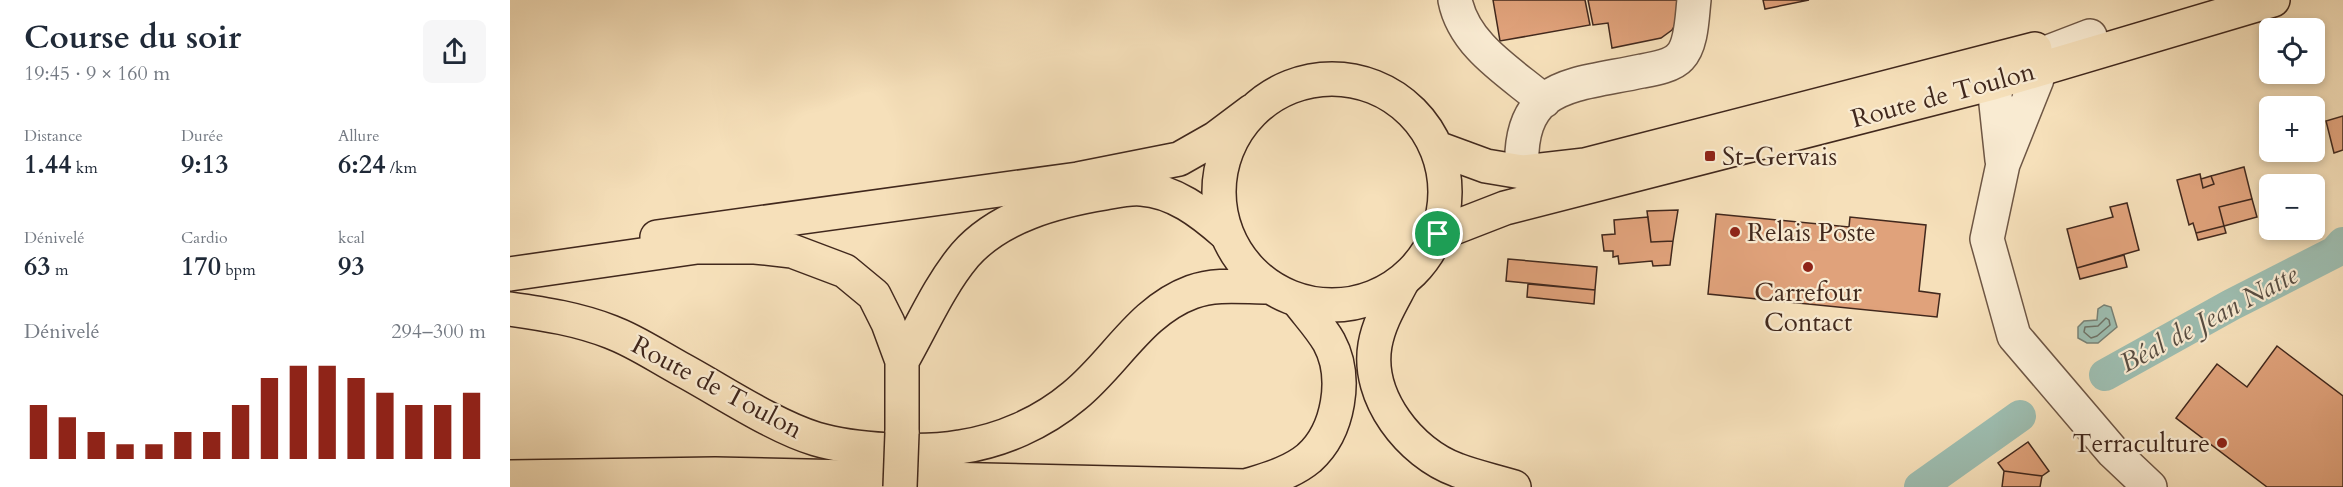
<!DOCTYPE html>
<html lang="fr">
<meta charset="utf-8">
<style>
body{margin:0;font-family:Cardo,serif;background:#f6f6f7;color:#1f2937;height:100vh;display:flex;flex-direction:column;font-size:22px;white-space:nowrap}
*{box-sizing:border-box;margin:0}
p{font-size:20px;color:#747a83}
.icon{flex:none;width:33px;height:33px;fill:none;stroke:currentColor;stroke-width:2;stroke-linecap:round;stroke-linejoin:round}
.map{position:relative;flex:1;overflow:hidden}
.panel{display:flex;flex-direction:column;background:#fff;width:510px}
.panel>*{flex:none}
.fabs{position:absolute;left:1749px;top:18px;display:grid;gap:12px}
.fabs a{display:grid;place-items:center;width:66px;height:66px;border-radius:9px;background:#fff;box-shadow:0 3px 9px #0003;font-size:30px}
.pin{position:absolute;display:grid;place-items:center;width:51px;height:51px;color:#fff;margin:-26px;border:3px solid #fff;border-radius:50%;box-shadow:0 2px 6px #0007}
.round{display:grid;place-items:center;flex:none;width:63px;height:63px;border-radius:9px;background:#f6f6f7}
.head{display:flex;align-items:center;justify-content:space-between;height:102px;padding:0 24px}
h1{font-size:33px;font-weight:600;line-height:45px}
.figures{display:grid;grid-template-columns:repeat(3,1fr);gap:9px;height:102px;padding:6px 24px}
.figures div{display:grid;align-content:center}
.figures b{font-size:26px;font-weight:600}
.figures small{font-size:16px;font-weight:400}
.figures p{font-size:16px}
.chart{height:168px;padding:12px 24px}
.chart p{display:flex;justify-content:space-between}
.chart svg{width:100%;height:108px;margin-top:6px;stroke:#8f2418;stroke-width:6}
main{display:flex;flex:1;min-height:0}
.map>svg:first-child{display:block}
.water{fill:#9dbdb0;stroke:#788175;stroke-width:1.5}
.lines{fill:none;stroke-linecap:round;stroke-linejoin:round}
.shore{stroke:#6f7266;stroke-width:1.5}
.canal{stroke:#9dbdb0;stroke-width:32}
.building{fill:#e0a27b;stroke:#41281d;stroke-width:1.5}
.minor-casing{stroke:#6e5644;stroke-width:36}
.major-casing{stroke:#41281d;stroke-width:36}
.highway-casing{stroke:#41281d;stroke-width:36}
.minor{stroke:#f9ebd2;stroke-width:33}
.major{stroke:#f6e0ba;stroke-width:33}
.highway{stroke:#f6e0ba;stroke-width:33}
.highway-bridge-casing{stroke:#41281d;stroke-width:36;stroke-linecap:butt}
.highway-bridge{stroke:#f6e0ba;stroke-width:33}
.poi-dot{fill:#8f2418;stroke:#f9ebd2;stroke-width:2}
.labels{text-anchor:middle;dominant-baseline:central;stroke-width:4.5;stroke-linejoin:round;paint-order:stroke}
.street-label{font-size:26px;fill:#41281d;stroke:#f9ebd2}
.poi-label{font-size:26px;fill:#41281d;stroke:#f9ebd2;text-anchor:start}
.water-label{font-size:27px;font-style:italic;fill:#584d42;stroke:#f9ebd2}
</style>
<main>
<section class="panel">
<div class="head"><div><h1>Course du soir</h1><p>19:45 · 9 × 160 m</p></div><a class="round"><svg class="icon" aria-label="share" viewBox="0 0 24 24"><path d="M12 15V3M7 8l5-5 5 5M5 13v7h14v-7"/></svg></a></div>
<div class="figures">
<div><p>Distance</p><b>1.44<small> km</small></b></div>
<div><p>Durée</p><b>9:13</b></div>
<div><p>Allure</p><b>6:24<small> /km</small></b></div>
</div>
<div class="figures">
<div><p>Dénivelé</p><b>63<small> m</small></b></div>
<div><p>Cardio</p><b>170<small> bpm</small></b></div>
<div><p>kcal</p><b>93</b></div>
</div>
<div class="chart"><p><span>Dénivelé</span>294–300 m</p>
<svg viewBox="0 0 160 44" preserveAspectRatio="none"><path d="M5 44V22M15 44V27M25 44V33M35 44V38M45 44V38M55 44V33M65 44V33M75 44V22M85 44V11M95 44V6M105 44V6M115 44V11M125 44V17M135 44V22M145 44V22M155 44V17"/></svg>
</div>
</section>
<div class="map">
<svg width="1833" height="487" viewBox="0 0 1833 487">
<rect width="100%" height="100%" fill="#f6e0ba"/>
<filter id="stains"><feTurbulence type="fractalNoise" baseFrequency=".00333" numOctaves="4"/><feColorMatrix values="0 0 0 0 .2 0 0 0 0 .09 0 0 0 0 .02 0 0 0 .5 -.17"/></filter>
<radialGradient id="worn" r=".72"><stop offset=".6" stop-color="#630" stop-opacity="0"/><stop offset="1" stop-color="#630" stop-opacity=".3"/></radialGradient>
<path class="water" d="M1594 305 1601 307 1607 327 1588 343H1577L1568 338V327L1574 321 1587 320 1588 309Z"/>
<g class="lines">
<path class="shore" d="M1596 318 1599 320 1600 325 1587 336 1581 338 1574 332 1575 327 1588 326Z"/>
<path class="canal" d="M1595 375 1721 305 1825 252 1833 243
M1410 487 1510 416"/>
</g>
<path class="building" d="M983 0H1075L1080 25 990 41Z
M1078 0H1169V19L1162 30 1151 38 1102 48 1098 23 1083 25Z
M1253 0H1299L1255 9Z
M1833 116V150L1824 153 1816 121Z
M1734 167 1742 199 1709 207 1714 226 1686 233 1683 223 1679 225 1667 180 1690 174 1693 188 1704 184 1701 176Z
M1701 176 1704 184 1693 188 1691 179Z
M1742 199 1747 217 1714 226 1709 207Z
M1617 203 1629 250 1567 268 1557 229 1603 217 1600 207Z
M1168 210 1163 241 1141 242 1137 211Z
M1206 214 1339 227 1340 217 1416 225 1409 291 1430 294 1427 317 1198 294Z
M1138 217 1141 242 1163 241 1160 265 1143 266 1142 261 1109 264 1108 256 1103 257V251H1094L1092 235 1105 234 1104 220Z
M1714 226 1716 233 1688 240 1686 233Z
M1614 255 1617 267 1570 279 1567 268Z
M998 259 1087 267 1085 290 996 281Z
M1018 284 1085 290 1084 304 1017 297Z
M1767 346 1833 396V487H1757L1666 418 1707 364 1737 387Z
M1518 442 1539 471 1532 476 1494 471 1488 463Z
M1494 471 1532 476 1530 487H1492Z"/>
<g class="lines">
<g class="minor-casing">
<path id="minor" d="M945 0C954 46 1000 72 1034 101
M1503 61C1516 64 1524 65 1527 79L1493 164 1477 239 1504 336 1603 452 1640 487
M1492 160 1483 76 1486 72 1580 36
M1012 172C1007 82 1062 86 1132 71 1143 69 1162 66 1170 57 1182 45 1182 16 1184 0"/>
</g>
<g class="major-casing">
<path id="major" d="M709 192a113 113 0 1 1 226 0a113 113 0 1 1-226 0Z
M927 148 976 166 1012 172 1075 165 1525 49
M928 234 995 208 1483 83 1763 0
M147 237 568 179 669 159 706 138 742 111
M0 309C35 314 68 319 101 332 125 341 147 356 169 368 210 390 263 426 306 439 343 450 411 454 450 447 491 441 532 423 564 396 605 363 630 311 682 292 706 283 733 287 758 287"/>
</g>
<g class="highway-casing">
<path id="highway" d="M0 274 187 247H245L282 251 335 271 364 295 378 323 392 361
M892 282C881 303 869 322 865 345 856 397 900 453 947 470 965 477 985 481 1004 487
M392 361C412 326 429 286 455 255 489 216 546 201 595 193 606 191 619 188 631 189 664 191 691 212 715 233
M392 433V361L397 339
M0 477 205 474 736 486C758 479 781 473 799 458 829 431 838 377 819 342 811 328 799 315 789 302"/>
</g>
<use href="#minor" class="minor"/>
<use href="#major" class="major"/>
<use href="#highway" class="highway"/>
<g class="highway-bridge-casing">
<path id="highway-bridge" d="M390 487 392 433"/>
</g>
<use href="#highway-bridge" class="highway-bridge"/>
</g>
<g class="poi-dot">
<rect x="1194" y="150" width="12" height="12" rx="3"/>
<circle cx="1225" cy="232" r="6"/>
<circle cx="1298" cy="267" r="6"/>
<circle cx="1712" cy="443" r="6"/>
</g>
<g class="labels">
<g class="street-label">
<text transform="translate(1433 95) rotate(-15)">Route de Toulon</text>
<text transform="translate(207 387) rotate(28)">Route de Toulon</text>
</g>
<g class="poi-label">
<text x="1212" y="156">St-Gervais</text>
<text x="1237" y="232">Relais Poste</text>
<text x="1298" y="292" text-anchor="middle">Carrefour<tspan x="1298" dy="30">Contact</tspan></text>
<text x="1700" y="443" text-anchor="end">Terraculture</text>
</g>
<g class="water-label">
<text transform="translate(1699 319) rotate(-28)">Béal de Jean Natte</text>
</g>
</g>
<rect width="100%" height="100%" filter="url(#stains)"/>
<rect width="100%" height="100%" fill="url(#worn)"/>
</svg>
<div class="fabs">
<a><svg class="icon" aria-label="locate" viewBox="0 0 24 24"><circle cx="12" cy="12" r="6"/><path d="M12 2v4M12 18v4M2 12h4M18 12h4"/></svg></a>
<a>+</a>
<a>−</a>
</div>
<div class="pin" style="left:928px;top:234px;background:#1e9e55"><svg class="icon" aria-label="arrive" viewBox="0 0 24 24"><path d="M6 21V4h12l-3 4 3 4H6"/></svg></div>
</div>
</main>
